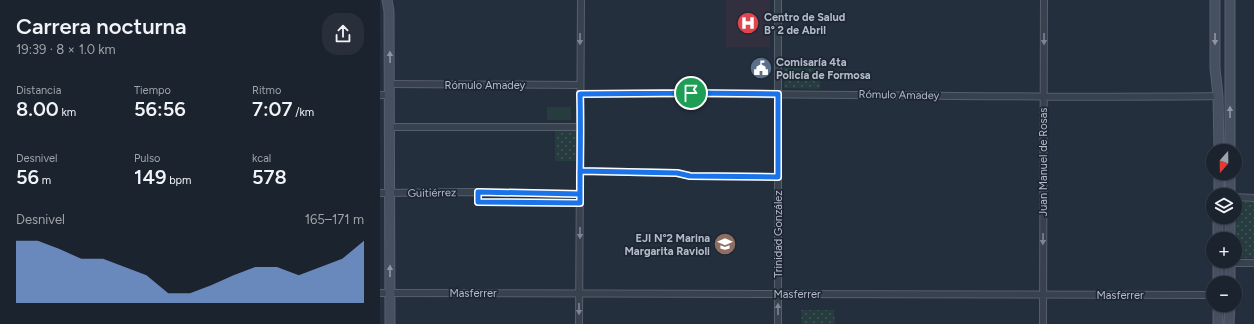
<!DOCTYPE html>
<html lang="es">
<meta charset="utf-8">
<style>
body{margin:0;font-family:Figtree,sans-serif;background:#282f3a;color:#f1f3f6;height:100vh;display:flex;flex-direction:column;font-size:15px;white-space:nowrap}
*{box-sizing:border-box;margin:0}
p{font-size:13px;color:#a0a4aa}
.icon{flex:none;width:22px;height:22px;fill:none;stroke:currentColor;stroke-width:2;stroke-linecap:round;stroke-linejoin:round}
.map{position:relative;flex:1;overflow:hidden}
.sheet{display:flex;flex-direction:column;background:#1b232e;width:380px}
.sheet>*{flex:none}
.needle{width:26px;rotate:200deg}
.tools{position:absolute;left:826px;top:144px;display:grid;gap:8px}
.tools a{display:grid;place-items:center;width:36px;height:36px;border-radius:50%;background:#1b232e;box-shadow:0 1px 3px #0004,0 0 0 1px #39404a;font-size:20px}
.pin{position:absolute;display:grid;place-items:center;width:34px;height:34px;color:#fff;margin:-17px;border:2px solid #fff;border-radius:50%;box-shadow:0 1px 4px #0007}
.round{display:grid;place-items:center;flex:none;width:42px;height:42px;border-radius:16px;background:#282f3a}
.summary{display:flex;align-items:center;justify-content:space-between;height:68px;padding:0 16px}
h1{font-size:22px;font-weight:600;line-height:30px}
.metrics{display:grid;grid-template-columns:repeat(3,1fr);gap:6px;height:68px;padding:4px 16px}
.metrics div{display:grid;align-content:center}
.metrics b{font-size:20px;font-weight:600}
.metrics small{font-size:11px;font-weight:400}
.metrics p{font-size:11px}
.chart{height:112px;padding:8px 16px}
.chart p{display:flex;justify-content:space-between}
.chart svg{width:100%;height:72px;margin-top:4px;fill:#8ab4f8;opacity:.7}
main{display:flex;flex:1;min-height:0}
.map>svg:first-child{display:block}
.medical{fill:#32303f}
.grass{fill:#263c3f}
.park{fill:url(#park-dots)}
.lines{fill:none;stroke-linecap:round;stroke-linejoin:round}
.street-casing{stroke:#565f6c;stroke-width:8}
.secondary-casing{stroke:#565f6c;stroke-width:11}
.street{stroke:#38414e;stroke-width:6}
.secondary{stroke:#465061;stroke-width:9}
.oneway{fill:#7c8592}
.oneway2{fill:#8e96a5}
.route-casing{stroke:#fff;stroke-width:8}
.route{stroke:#1a73e8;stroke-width:5}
.labels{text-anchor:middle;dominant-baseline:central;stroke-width:3.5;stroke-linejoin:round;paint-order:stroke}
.poi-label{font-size:11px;font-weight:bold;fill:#b4bcc9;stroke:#1d2633;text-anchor:start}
.street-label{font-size:11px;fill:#b4bcc9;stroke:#1d2633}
</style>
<main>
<section class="sheet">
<div class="summary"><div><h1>Carrera nocturna</h1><p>19:39 · 8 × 1.0 km</p></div><a class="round"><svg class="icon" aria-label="share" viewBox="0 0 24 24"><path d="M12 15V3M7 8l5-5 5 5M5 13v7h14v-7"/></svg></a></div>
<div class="metrics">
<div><p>Distancia</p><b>8.00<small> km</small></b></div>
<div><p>Tiempo</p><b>56:56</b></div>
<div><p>Ritmo</p><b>7:07<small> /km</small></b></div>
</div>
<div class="metrics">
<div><p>Desnivel</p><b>56<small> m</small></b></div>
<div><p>Pulso</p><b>149<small> bpm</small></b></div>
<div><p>kcal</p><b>578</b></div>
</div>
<div class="chart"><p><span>Desnivel</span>165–171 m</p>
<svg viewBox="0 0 160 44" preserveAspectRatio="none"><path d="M0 44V6L10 6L20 11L30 17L40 17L50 22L60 27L70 38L80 38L90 33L100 27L110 22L120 22L130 27L140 22L150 17L160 6V44z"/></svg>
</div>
</section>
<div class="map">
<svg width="874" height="324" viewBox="0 0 874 324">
<defs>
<pattern id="park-dots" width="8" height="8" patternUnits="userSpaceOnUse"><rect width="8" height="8" fill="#263c3f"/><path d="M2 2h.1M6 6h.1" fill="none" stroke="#435659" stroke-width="1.8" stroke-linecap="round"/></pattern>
</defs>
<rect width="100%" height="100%" fill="#242f3e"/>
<path class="medical" d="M346 0H390V47H346Z"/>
<path class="grass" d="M167 107H191V120H167Z"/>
<path class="park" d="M404 59 441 60 440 89 404 88Z
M175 130H197V161H175Z
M855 202H874V258H856Z
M421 310H454L455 324H422Z"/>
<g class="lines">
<g class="street-casing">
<path id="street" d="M10 84 200 85
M200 94C413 92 626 99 838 96
M0 95H10
M10 127H200
M200 171 297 173 310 176 398 177
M98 192V202L200 203
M0 193 86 192 200 194
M855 197 874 198
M850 263H874
M0 293 833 295
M199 324 201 0
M398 324V0
M663 324 664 0"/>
</g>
<g class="secondary-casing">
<path id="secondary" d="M7 0 9 11 10 324
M835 0V68L838 96 839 151
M850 151V0
M839 195V173
M850 195V173
M850 217V239
M838 239V217
M838 283V261
M850 283V261
M838 305V324
M849 324 850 305"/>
</g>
<use href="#street" class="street"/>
<use href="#secondary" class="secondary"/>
</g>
<defs><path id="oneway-solid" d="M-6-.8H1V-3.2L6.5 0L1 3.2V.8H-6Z"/></defs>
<g class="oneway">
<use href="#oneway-solid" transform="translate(200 39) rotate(90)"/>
<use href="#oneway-solid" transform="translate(664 39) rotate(90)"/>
<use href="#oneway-solid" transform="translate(200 233) rotate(90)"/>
<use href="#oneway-solid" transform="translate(663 239) rotate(91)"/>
<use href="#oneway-solid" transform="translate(199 309) rotate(90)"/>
<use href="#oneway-solid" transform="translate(398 309) rotate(-90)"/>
</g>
<g class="oneway2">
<use href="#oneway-solid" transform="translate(835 39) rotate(90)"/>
<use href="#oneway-solid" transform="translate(10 57) rotate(-91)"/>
<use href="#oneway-solid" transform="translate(850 112) rotate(-90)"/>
<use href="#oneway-solid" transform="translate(10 271) rotate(-90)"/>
</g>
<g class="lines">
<g class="route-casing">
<path id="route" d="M311 93 200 94C201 127 200 160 200 194L98 192V202L200 203V171L297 173 310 176 398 177V94L311 93"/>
</g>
<use href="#route" class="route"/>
</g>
<defs>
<g id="hospital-disc" transform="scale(1.15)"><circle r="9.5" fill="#e0444e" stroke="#1d2633"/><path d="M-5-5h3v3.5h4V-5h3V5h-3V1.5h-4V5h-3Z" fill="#fff"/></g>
<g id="civic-disc" transform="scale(1.15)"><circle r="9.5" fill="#5c6f8a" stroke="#1d2633"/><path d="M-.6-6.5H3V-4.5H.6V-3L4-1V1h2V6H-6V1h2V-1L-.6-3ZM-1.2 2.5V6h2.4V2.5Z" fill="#fff"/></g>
<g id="school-disc" transform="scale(1.15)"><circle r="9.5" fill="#8d6e63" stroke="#1d2633"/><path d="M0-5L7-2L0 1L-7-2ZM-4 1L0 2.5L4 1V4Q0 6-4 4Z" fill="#fff"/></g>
</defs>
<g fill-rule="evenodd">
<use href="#hospital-disc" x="368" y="23"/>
<use href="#civic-disc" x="381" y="68"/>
<use href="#school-disc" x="345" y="244"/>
</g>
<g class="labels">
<g class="poi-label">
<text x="384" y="17">Centro de Salud<tspan x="384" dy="13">B° 2 de Abril</tspan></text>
<text x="396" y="62">Comisaría 4ta<tspan x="396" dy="13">Policía de Formosa</tspan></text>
<text x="330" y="238" text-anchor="end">EJI N°2 Marina<tspan x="330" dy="13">Margarita Ravioli</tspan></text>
</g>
<g class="street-label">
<text x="105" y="85">Rómulo Amadey</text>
<text transform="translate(519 95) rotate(1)">Rómulo Amadey</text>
<text transform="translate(663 162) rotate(-90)">Juan Manuel de Rosas</text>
<text transform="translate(52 193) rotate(-1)">Guitiérrez</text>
<text transform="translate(398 234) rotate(-90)">Trinidad González</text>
<text x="93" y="293">Masferrer</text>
<text x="417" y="294">Masferrer</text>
<text x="740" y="295">Masferrer</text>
</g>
</g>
</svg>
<div class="tools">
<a><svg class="needle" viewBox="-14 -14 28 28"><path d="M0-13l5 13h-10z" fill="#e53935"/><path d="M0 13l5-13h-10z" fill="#a0a4aa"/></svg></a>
<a><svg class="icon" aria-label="layers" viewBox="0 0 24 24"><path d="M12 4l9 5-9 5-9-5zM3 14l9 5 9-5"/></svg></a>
<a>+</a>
<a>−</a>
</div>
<div class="pin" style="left:311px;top:93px;background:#1e9e55"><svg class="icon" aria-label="arrive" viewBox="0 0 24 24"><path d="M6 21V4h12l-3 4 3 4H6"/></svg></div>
</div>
</main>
